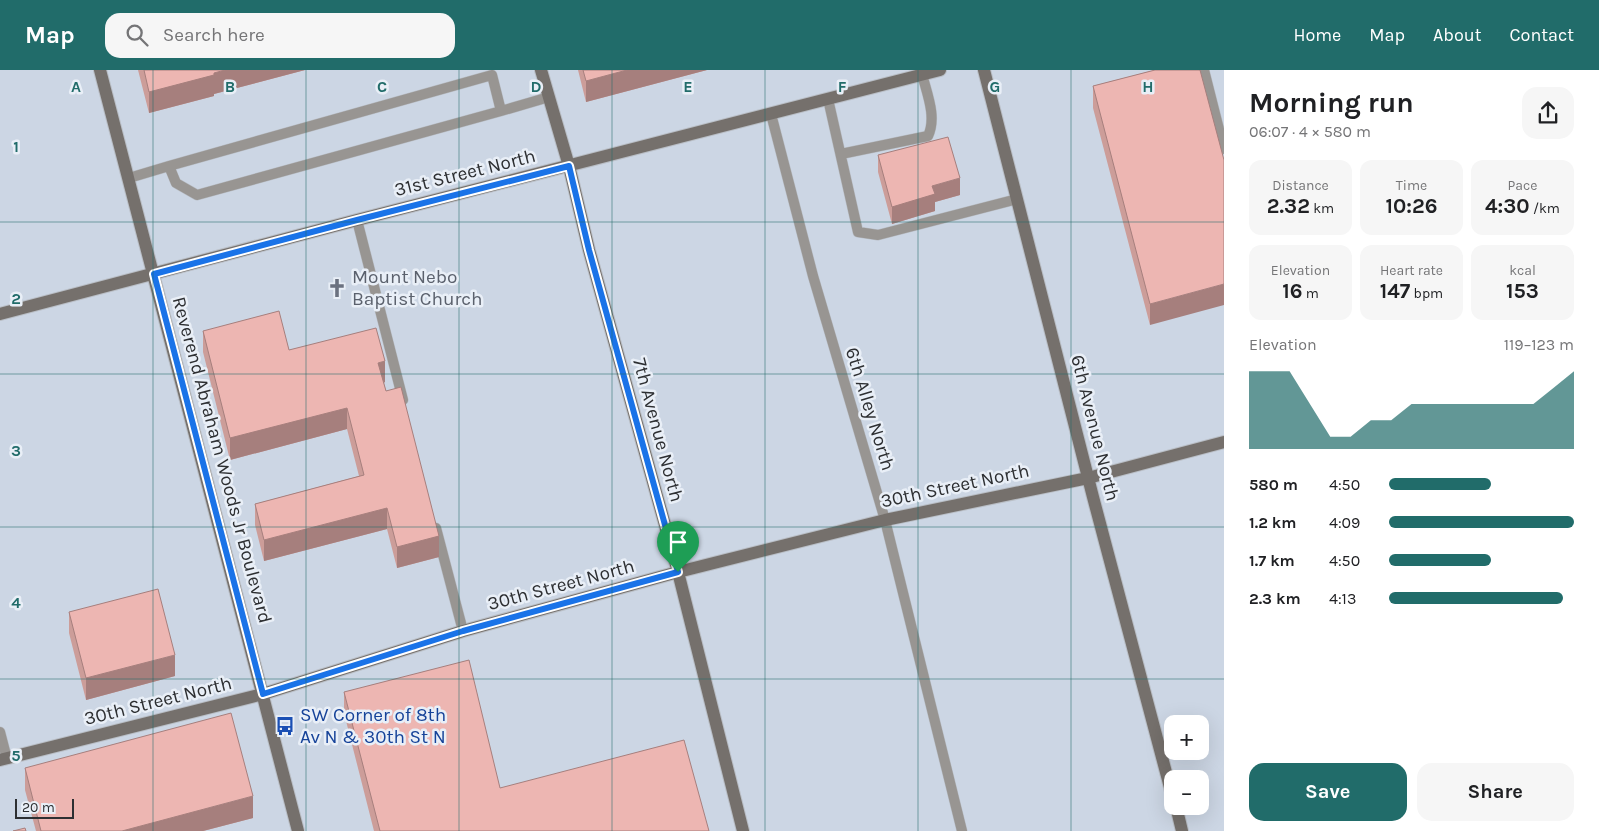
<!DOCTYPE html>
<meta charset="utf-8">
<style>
body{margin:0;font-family:Karla,sans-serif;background:#f6f6f6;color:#202124;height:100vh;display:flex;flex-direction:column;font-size:19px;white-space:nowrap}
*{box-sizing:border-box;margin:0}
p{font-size:16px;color:#757577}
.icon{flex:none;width:28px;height:28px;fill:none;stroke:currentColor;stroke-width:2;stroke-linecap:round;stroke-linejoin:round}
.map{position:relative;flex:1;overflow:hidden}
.panel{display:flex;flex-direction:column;background:#fff;width:375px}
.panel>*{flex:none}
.controls{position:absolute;left:1164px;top:645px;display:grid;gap:10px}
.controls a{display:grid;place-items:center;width:45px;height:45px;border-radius:10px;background:#fff;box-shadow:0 5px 20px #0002;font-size:25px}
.scale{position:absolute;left:15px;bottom:12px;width:59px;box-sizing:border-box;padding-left:5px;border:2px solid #2d2f32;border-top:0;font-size:14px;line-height:18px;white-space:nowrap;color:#2d2f32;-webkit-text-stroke:4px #e9eff7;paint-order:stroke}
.pin{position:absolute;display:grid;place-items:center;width:42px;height:42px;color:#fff;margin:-51px -21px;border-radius:50% 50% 50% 0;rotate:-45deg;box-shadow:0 0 5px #0007}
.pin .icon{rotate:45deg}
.round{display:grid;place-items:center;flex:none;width:52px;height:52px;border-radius:15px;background:#f6f6f6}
.headline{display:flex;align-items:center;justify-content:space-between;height:85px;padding:0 25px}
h1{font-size:28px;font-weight:700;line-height:38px}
.figures{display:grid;grid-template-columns:repeat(3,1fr);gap:8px;height:85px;padding:5px 25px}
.figures div{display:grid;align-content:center;border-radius:12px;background:#f6f6f6;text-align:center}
.figures b{font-size:21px;font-weight:700}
.figures small{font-size:14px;font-weight:400}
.figures p{font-size:14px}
.chart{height:140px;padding:10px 25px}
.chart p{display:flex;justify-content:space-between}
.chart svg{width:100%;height:90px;margin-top:5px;fill:#216c6a;opacity:.7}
.action{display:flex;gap:10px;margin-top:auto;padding:10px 25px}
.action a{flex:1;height:58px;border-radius:15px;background:#216c6a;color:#fff;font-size:20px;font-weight:700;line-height:58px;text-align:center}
.action a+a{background:#f6f6f6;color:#202124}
ul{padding:0 25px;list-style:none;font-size:16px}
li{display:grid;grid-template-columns:80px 60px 1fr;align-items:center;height:38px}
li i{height:12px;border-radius:6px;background:#216c6a}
header{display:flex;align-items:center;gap:30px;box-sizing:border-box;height:70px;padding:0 25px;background:#216c6a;color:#fff}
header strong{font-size:24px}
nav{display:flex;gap:28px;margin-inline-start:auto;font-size:18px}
.search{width:350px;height:45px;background:#f6f6f6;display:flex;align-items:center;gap:12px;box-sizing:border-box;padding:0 18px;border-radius:15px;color:#757577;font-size:19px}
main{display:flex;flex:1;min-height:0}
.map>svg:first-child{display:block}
.built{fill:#ccd6e4;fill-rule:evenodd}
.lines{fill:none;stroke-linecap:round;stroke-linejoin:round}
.lane-casing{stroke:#b9bec5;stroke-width:11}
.secondary-casing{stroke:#b9bec5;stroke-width:14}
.lane{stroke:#989592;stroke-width:10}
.secondary{stroke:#75706c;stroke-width:12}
.wall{fill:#cc9d99}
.shaded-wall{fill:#a67f7d}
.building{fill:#edb6b2;stroke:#a67f7d}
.route-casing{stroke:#fff;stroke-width:10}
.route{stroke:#1a73e8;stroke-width:6}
.grid{fill:none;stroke:#216c6a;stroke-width:1;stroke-opacity:0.55}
.labels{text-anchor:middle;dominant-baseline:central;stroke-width:5;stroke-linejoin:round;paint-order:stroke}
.street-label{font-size:19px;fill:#2d2f32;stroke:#e9eff7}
.worship-label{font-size:19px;fill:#5b616d;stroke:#e9eff7;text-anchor:start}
.transit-label{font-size:19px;fill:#164399;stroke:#e9eff7;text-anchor:start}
.grid-label{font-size:16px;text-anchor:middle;font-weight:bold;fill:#216c6a;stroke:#e9eff7;stroke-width:5;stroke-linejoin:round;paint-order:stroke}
</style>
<header>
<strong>Map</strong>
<div class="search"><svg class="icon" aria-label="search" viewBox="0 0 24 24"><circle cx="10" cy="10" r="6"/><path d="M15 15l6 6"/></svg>Search here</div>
<nav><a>Home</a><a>Map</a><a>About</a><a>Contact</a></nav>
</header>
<main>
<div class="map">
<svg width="1224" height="761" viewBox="0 0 1224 761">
<rect width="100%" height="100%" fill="#dce2ea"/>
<path class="built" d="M0 0H1224V761H0ZM1172 654H1200V681H1172ZM1172 709H1200V736H1172Z"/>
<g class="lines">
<g class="lane-casing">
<path id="lane" d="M1204 0 1224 79
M828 29 858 162 878 165 1017 129
M501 41 492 5 169 96 176 113 197 125 501 41 549 27
M771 44 813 206 885 450 962 761
M841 84 928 66C937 47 927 24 922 4
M129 108 169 96
M357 150 403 330
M436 458 463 561
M0 662 7 689"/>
</g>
<g class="secondary-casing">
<path id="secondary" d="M100 0 298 761
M541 0 569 96 589 180 678 502 743 761
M984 0 1093 427 1172 725
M0 244 357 150 940 0
M0 690 263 624 463 561 678 502 885 450 1088 408 1224 372
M1176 736 1182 761"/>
</g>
<use href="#lane" class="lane"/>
<use href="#secondary" class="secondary"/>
</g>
<path class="wall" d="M138 0H305L214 24V26L149 43Z
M578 0H707L586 32Z
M1155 0 1150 255 1093 38V16Z
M878 85 960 125 935 132V141L892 154 878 102Z
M203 261 289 280 385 312 384 313 386 321 439 487 397 498 387 459 264 491 255 455V434L359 406 347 359 230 390 203 282Z
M69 542 175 606 86 630 69 563Z
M344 622 500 718 709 761H374L344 643Z
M25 698 253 748 203 761H36L25 720Z"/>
<path class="shaded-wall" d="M225 0H305L214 24V26L149 43V22Z
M627 0H707L586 32V11Z
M960 108V125L935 132V141L892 154V137L932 116Z
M1224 214V235L1150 255V234Z
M385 291V312L378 314V293Z
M347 338V359L230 390V368Z
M387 438V459L264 491V470Z
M439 466V487L397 498V477Z
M175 585V606L86 630V608Z
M253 726V748L203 761H122Z"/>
<path class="building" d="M144 0H225L214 3V5L149 22Z
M583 0H627L586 11Z
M1155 0H1200L1224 90V214L1150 234 1093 16Z
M948 67 960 108 932 116 935 124 892 137 878 85Z
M279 241 289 280 376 258 385 291 378 293 386 321 401 317 439 466 397 477 387 438 264 470 255 434 364 405 347 338 230 368 203 261Z
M158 519 175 585 86 608 69 542Z
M469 590 500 718 684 670 709 761H380L344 622Z
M231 643 253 726 122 761H41L25 698Z
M25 758 26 761H13Z"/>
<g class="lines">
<g class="route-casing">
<path id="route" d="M569 96 589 180 678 502 463 561 263 624 154 204 357 150Z"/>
</g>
<use href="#route" class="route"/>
</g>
<path class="grid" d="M153 0V761M306 0V761M459 0V761M612 0V761M765 0V761M918 0V761M1071 0V761M0 152H1224M0 304H1224M0 457H1224M0 609H1224"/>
<defs>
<g id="church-bare" transform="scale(1.5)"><path d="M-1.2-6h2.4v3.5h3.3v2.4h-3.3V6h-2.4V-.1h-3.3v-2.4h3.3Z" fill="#6b7280" stroke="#e9eff7" stroke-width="2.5" paint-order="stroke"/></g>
<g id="bus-bare" transform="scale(1.5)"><path d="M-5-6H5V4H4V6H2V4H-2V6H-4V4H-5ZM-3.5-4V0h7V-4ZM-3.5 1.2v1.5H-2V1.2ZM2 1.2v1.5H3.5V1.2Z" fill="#1a4fb4" stroke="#e9eff7" stroke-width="2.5" paint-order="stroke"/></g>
</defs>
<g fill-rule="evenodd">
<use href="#church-bare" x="337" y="218"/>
<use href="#bus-bare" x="285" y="656"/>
</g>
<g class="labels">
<g class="street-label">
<text transform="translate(465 103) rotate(-14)">31st Street North</text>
<text transform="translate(870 339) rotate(73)">6th Alley North</text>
<text transform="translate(1095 358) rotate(76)">6th Avenue North</text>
<text transform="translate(658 360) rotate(75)">7th Avenue North</text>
<text transform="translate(222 390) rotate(75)">Reverend Abraham Woods Jr Boulevard</text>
<text transform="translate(955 416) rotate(-12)">30th Street North</text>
<text transform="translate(561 515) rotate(-15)">30th Street North</text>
<text transform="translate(158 631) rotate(-14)">30th Street North</text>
</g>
<g class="worship-label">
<text x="352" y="207">Mount Nebo<tspan x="352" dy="22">Baptist Church</tspan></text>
</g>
<g class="transit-label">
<text x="300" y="645">SW Corner of 8th<tspan x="300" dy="22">Av N &amp; 30th St N</tspan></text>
</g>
</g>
<g class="grid-label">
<text x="76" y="22">A</text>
<text x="230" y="22">B</text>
<text x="382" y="22">C</text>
<text x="536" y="22">D</text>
<text x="688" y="22">E</text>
<text x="842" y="22">F</text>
<text x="995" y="22">G</text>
<text x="1148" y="22">H</text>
<text x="16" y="82">1</text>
<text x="16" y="234">2</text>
<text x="16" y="386">3</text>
<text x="16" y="538">4</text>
<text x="16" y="691">5</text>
</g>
</svg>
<div class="controls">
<a>+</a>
<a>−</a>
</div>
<div class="scale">20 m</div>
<div class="pin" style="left:678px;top:502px;background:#1e9e55"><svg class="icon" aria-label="arrive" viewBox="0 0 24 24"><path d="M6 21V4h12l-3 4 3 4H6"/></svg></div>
</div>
<section class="panel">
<div class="headline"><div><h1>Morning run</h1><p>06:07 · 4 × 580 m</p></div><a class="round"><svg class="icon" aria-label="share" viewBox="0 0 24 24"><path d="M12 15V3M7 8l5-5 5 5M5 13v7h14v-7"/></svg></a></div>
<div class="figures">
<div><p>Distance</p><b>2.32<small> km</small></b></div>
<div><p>Time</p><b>10:26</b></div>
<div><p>Pace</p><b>4:30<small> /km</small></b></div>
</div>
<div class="figures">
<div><p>Elevation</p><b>16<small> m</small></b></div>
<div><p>Heart rate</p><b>147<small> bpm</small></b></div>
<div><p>kcal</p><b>153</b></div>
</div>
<div class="chart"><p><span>Elevation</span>119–123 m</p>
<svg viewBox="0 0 160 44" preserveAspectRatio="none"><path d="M0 44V6L10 6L20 6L30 22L40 38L50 38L60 30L70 30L80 22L90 22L100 22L110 22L120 22L130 22L140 22L150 14L160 6V44z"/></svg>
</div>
<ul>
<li><b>580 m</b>4:50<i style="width:55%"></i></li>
<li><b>1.2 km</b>4:09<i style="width:100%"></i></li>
<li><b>1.7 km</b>4:50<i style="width:55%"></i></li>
<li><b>2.3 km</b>4:13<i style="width:94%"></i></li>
</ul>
<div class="action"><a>Save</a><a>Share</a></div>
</section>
</main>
